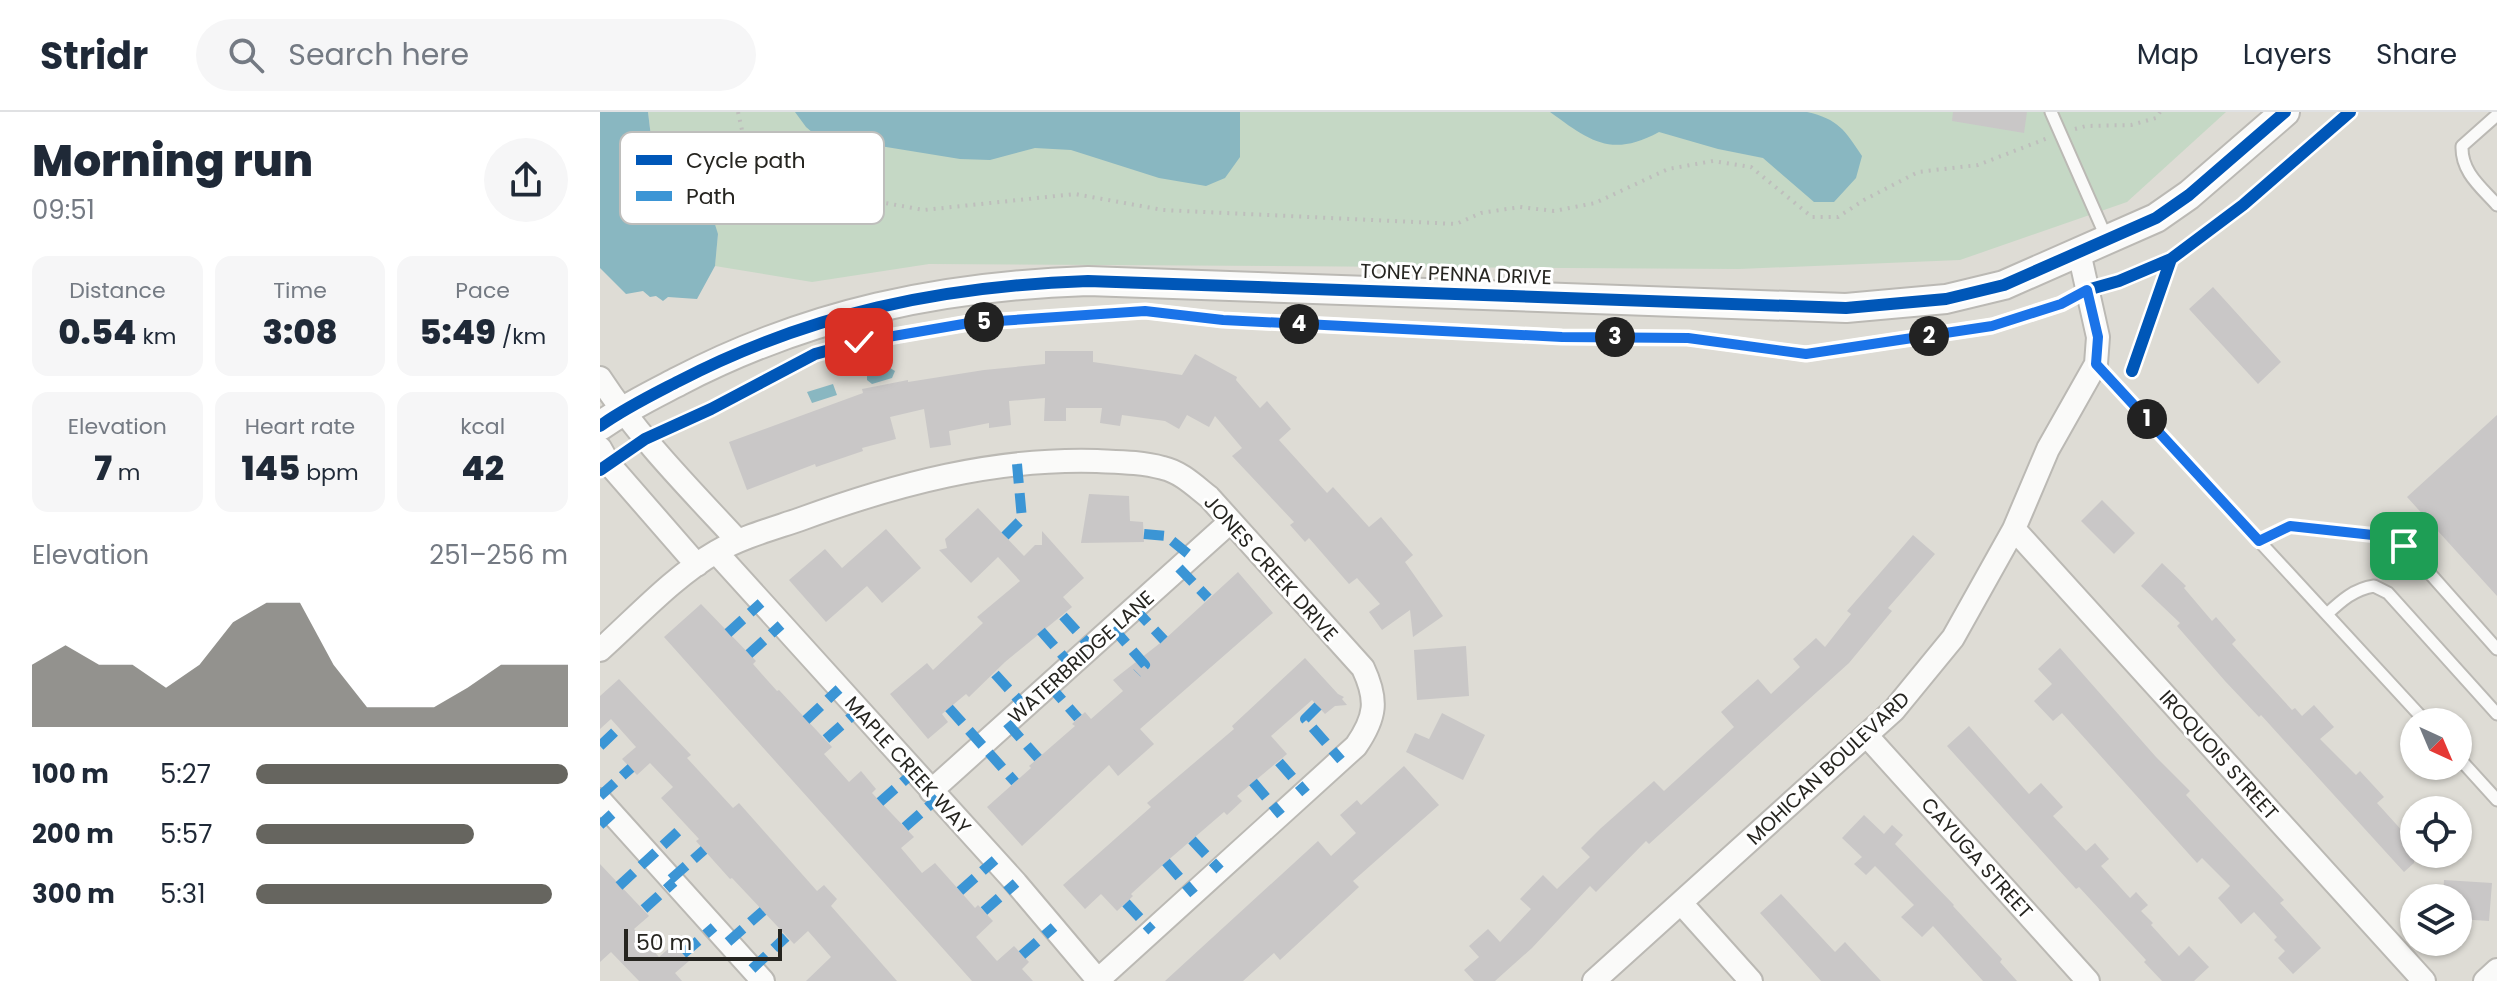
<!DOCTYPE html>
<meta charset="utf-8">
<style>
body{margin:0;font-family:Poppins,sans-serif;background:#f6f6f7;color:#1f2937;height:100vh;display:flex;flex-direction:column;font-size:30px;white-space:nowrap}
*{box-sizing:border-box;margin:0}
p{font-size:26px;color:#747a83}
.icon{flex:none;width:44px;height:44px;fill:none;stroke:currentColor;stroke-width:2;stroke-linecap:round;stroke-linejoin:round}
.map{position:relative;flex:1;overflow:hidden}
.drawer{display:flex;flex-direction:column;background:#fff;width:600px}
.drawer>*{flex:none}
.needle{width:52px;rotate:136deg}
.buttons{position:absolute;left:1800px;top:596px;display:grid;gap:16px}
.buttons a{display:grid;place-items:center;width:72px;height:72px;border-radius:50%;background:#fff;box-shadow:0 2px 6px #0004;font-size:40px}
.scale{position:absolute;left:24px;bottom:20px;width:158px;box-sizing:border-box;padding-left:8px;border:4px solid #262520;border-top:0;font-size:22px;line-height:28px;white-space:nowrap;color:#262520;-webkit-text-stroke:6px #fff;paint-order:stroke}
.pin{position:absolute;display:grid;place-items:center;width:68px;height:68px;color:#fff;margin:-34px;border-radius:16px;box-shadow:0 4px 12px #0006}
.km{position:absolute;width:40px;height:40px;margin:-20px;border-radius:50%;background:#222;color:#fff;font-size:22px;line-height:40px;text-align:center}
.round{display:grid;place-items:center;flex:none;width:84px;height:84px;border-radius:42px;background:#f6f6f7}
.summary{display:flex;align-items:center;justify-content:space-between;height:136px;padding:0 32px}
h1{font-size:44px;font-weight:800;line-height:60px}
.metrics{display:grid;grid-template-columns:repeat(3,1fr);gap:12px;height:136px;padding:8px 32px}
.metrics div{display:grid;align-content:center;border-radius:16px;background:#f6f6f7;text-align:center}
.metrics b{font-size:34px;font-weight:800}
.metrics small{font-size:22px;font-weight:400}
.metrics p{font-size:22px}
.chart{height:224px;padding:16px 32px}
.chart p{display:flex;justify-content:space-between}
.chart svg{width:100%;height:144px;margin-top:8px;fill:#66655f;opacity:.7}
ul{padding:0 32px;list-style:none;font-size:26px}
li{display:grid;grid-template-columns:128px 96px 1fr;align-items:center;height:60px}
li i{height:20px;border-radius:10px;background:#66655f}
header{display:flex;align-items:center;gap:48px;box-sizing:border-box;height:112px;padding:0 40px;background:#fff;border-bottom:2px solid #e0e1e3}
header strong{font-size:38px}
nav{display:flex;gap:44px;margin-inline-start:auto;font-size:28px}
.search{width:560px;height:72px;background:#f6f6f7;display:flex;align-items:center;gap:20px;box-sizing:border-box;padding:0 28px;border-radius:44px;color:#747a83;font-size:30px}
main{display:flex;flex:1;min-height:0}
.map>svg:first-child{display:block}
.green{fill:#c5d8c5}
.water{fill:#89b7c1}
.building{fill:#c9c7c7}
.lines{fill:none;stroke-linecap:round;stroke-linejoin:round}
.service-casing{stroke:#bbb9b4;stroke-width:15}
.minor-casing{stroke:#bbb9b4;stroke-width:26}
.tertiary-casing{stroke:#bbb9b4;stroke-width:32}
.path{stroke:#bebebc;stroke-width:4;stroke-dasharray:2 6;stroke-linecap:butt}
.service{stroke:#fafaf9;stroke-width:11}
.minor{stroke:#fafaf9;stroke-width:22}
.tertiary{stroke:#fafaf9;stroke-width:28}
.quiet{stroke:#3b95d5;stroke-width:10;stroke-dasharray:20 10;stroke-linecap:butt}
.cycleway-casing{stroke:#fff;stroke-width:17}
.cycleway{stroke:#0057b8;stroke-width:12}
.route-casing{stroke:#fff;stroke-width:16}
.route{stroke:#1a73e8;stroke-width:10}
.labels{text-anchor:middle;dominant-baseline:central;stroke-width:6;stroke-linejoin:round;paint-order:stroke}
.street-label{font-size:20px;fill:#262520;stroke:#fff}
.key{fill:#fff;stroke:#bebebc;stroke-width:2}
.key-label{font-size:22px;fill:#262520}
</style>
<header>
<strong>Stridr</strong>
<div class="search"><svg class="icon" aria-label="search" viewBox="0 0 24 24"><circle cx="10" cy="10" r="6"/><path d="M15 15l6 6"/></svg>Search here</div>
<nav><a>Map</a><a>Layers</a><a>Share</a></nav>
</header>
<main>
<section class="drawer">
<div class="summary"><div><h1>Morning run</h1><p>09:51</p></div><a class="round"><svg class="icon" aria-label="share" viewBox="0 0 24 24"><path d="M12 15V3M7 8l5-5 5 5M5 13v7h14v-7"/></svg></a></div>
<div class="metrics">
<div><p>Distance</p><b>0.54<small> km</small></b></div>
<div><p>Time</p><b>3:08</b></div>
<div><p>Pace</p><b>5:49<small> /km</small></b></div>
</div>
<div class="metrics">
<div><p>Elevation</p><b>7<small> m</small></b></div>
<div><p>Heart rate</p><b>145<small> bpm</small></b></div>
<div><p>kcal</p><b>42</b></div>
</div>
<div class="chart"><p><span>Elevation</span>251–256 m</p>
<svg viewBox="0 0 160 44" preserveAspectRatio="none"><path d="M0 44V25L10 19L20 25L30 25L40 32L50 25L60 12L70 6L80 6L90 25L100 38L110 38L120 38L130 32L140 25L150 25L160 25V44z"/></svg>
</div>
<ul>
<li><b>100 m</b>5:27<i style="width:100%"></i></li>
<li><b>200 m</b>5:57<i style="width:70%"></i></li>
<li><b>300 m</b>5:31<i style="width:95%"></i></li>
</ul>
</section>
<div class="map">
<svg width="1897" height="869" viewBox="0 0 1897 869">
<rect width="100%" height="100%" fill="#dedcd5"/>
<path class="green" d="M48 0H1626L1527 90 1360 148 1139 157 329 152 212 170 115 154 118 122 95 80 51 25Z"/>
<path class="water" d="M0 0H48L51 25 112 103 118 122 115 154 97 187 68 185 63 189 56 184 50 185 43 179 26 182 0 156Z
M195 0H640V45L625 66 606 74 559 66 471 38 435 36 390 48 360 47 280 34 227 33 206 15Z
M950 0H1207C1238 7 1245 18 1262 44L1256 66 1234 90H1214L1163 46 1118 37 1059 20C1011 46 990 29 950 0Z
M290 256 295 259 292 266 272 272 267 268V264L276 259Z
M233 272 237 283 212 291 207 280Z"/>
<path class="building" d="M1353 0H1427L1424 21 1352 9Z
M1613 175 1681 250 1658 272 1589 197Z
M445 239H493V250L582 263 595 242 637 265 636 268 660 296 667 289 691 317 679 328 727 381 733 375 769 415 781 405 813 443 805 450 843 504 813 525 810 498 782 518 769 500 780 492 757 466 749 472 709 426 705 430 690 413 694 410 632 344 642 336 615 304 609 315 587 303 579 317 565 309 522 303 520 314 500 311 502 296H466V309H444L445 286 409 289 411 313 389 316V311L349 319 351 333 330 336 324 297 290 305 296 327 262 336 263 339 216 355 215 352 147 378 129 330 263 281 262 277 308 268V270L384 258 445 252Z
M1897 303V484L1807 385Z
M489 382 529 384 530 409 543 410 544 430 481 431Z
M1502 388 1535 421 1514 442 1481 409Z
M378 396 424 444 435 433H442V419L484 466 463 485 472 495 405 550 369 585 366 582 342 602 348 610 328 627 290 582 327 551 333 558 383 511 377 505 420 469 398 445 371 471 339 438 347 436 345 427Z
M286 417 321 456 282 491 267 474 226 510 189 468 225 437 242 456Z
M1313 423 1335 442 1288 496 1292 499 1249 551 1049 732 1046 729 996 780 990 774 932 836 895 869H874L864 858 879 845 869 834 888 817 900 830 931 797 920 787 943 763 957 777 990 745 981 736 1000 717 1054 669 1064 679 1134 615 1121 600 1158 567 1171 582 1200 555 1193 547 1216 526 1225 535 1251 502 1247 499Z
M1562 451 1586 474 1584 476 1612 509 1616 505 1636 528 1632 532 1692 598 1695 596 1702 604 1714 593 1734 615 1720 627 1756 663 1760 659 1784 685 1777 691 1805 722 1814 713V751L1804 760 1661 603 1659 605 1625 569 1577 514 1580 511 1541 474Z
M638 460 673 501 540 617 554 632 518 664 509 653 422 734 387 695 431 656 429 654 475 614 472 612 485 600 491 607 523 579 513 568 564 528Z
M101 492 156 549 153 552 177 579 179 578 232 635 224 642 249 670 261 659 276 677 272 681 314 725 301 736 322 761 335 751 375 796 378 793 393 809 376 825 397 849 414 834 429 850 422 857 433 869H372L64 525Z
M866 534 869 584 817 588 814 538Z
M1460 536 1556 645 1590 679 1586 683 1684 788 1680 791 1721 836 1693 862 1678 846 1685 839 1674 828 1677 825 1654 800 1641 812 1618 786 1630 774 1602 746 1597 751 1462 601 1453 609 1434 589 1452 572 1438 557Z
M705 546 738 582 744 585 742 587 747 593 735 594 725 602 712 588 671 624 687 642 637 684 642 689 627 703 624 700 566 750 531 782 533 784 517 799 501 782 485 797 463 773 551 695 547 691 634 617 632 614Z
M19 567 91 643 87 646 133 696 139 691 217 779 224 773 237 787 231 794 297 869H206L231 845 208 819 194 832 132 766 130 767 96 729 99 727 61 686 73 675 50 651 37 663 22 647 36 635 11 607 0 617V584Z
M842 601 885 623 863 668 806 640 815 621 829 627Z
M1369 614 1429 682 1441 671 1463 695 1453 704 1486 739 1495 731 1509 747 1501 754 1530 786 1536 780 1548 793 1541 799 1553 811 1551 813 1579 844 1589 834 1609 855 1594 869H1562L1544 850 1546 848 1479 775 1476 777 1347 634Z
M804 654 839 693 753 769 759 775 680 848 674 841 643 869H565L718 729 731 744 756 721 740 703 757 688 761 693Z
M1264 703 1284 722 1292 713 1303 723 1295 732 1354 793 1353 794 1402 847 1400 850 1417 869H1383L1333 814 1322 825 1301 805 1314 793 1275 754 1266 763 1254 752 1262 745 1242 726Z
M0 752 49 804 34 817 59 845 74 832 89 849 75 861 82 869H39L11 840 0 850Z
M1844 768 1892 771 1889 809 1858 807V786H1843Z
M1181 782 1235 840 1245 830 1281 869H1221L1160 801Z"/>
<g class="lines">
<g class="service-casing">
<path id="service" d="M1451 0 1507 127
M1897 3 1862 34C1861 60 1881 75 1897 93
M1496 252 1826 610
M1659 429 1690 414 1782 424 1804 434 1818 448 1897 537
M1727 502C1741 489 1754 477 1774 474L1788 481 1897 602
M1858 645 1897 688"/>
</g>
<g class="minor-casing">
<path id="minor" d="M0 266C39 326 90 377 138 429
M0 336 9 352 97 453
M1414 417 1824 869
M116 440 416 771 498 868
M0 538C37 505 73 465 116 440 142 425 172 417 201 407 297 372 394 346 497 349 519 350 541 350 563 356 581 360 595 374 609 385L763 556C778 588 776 605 756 634L497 869
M1267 624 1488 869
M331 679 630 410
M0 688 163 869
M1081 791 1151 869
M994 869 1294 598 1353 526 1414 417 1448 337 1496 252 1498 225 1479 140
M1885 869 1897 858"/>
</g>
<g class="tertiary-casing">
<path id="tertiary" d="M0 314C25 296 52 283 79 269 210 201 342 174 488 169L1246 196 1346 187 1404 173 1556 106 1589 83 1685 0"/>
</g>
<path class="path" d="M138 0 142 18 187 58 246 84 324 98 475 82 563 98 856 112 881 101 920 95 954 99 995 91 1068 57 1113 49 1151 55 1212 105H1238L1264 88 1318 60 1378 53 1448 26
M1475 17 1486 14 1531 13 1556 6 1560 0"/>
<use href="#service" class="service"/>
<use href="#minor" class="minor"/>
<use href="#tertiary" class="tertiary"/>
<path class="quiet" d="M544 422 566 424 592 445
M405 424 422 407 417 352
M579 456 608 486
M534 496 564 528
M463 504 491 535
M513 516 545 553 537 561
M441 519 471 553
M128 521 161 491
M149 542 181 513
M395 562 425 595
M449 573 478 606
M718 594 705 607 741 648
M349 596 415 670
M206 608 239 577
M407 611 438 646
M226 627 259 598
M0 634 19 616
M679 650 706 681
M653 670 681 703
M0 684 31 656
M280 690 314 660
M0 713 12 702
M305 715 338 686
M592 728 620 758
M566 750 594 782
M71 767 104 738
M19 774 85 713
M360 779 395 748
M526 791 552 819
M44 797 74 770
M384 799 416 771
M128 830 163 799
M83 842 114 815
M422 843 454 815
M152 857 186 825"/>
<g class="cycleway-casing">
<path id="cycleway" d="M1532 259 1571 147
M0 314C25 296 52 283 79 269 210 201 342 174 488 169L1246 196 1346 187 1404 173 1556 106 1589 83 1685 0
M0 358 45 327 111 297 215 242 259 230 369 211 545 199 623 208 962 225 1088 226 1206 242 1392 214 1461 192 1487 178 1519 169 1571 147 1643 93 1750 0"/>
</g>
<use href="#cycleway" class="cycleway"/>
</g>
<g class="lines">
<g class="route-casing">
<path id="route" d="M259 230 369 211 545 199 623 208 962 225 1088 226 1206 242 1392 214 1461 192 1487 178 1498 225 1496 252 1659 429 1690 414 1782 424 1804 434"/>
</g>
<use href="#route" class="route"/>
</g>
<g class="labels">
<g class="street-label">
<text transform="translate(856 162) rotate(2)">TONEY PENNA DRIVE</text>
<text transform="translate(671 456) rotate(48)">JONES CREEK DRIVE</text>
<text transform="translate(481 545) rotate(-42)">WATERBRIDGE LANE</text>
<text transform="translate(1619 643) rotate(48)">IROQUOIS STREET</text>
<text transform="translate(308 653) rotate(48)">MAPLE CREEK WAY</text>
<text transform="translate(1228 656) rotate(-43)">MOHICAN BOULEVARD</text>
<text transform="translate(1377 746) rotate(48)">CAYUGA STREET</text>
</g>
</g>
<rect x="20" y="20" width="264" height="92" rx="12" class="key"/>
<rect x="36" y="43" width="36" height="10" fill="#0057b8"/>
<rect x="36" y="79" width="36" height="10" fill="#3b95d5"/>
<g class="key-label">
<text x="86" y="56">Cycle path</text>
<text x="86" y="92">Path</text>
</g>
</svg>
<div class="buttons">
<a><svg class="needle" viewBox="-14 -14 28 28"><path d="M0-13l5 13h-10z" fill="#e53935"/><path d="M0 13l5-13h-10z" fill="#747a83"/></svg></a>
<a><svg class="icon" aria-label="locate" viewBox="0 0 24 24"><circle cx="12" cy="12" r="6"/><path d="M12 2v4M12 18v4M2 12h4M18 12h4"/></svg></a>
<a><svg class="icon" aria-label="layers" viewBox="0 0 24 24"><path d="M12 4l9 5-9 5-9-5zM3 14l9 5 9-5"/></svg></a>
</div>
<div class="scale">50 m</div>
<div class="pin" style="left:1804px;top:434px;background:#1e9e55"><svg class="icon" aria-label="arrive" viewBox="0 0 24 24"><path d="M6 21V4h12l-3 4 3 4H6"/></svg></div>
<div class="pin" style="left:259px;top:230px;background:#d93025"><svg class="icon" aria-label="check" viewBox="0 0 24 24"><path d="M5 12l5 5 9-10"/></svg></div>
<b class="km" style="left:1547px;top:307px">1</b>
<b class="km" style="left:1329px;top:224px">2</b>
<b class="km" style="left:1015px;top:225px">3</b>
<b class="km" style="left:699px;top:212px">4</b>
<b class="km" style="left:384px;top:210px">5</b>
</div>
</main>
